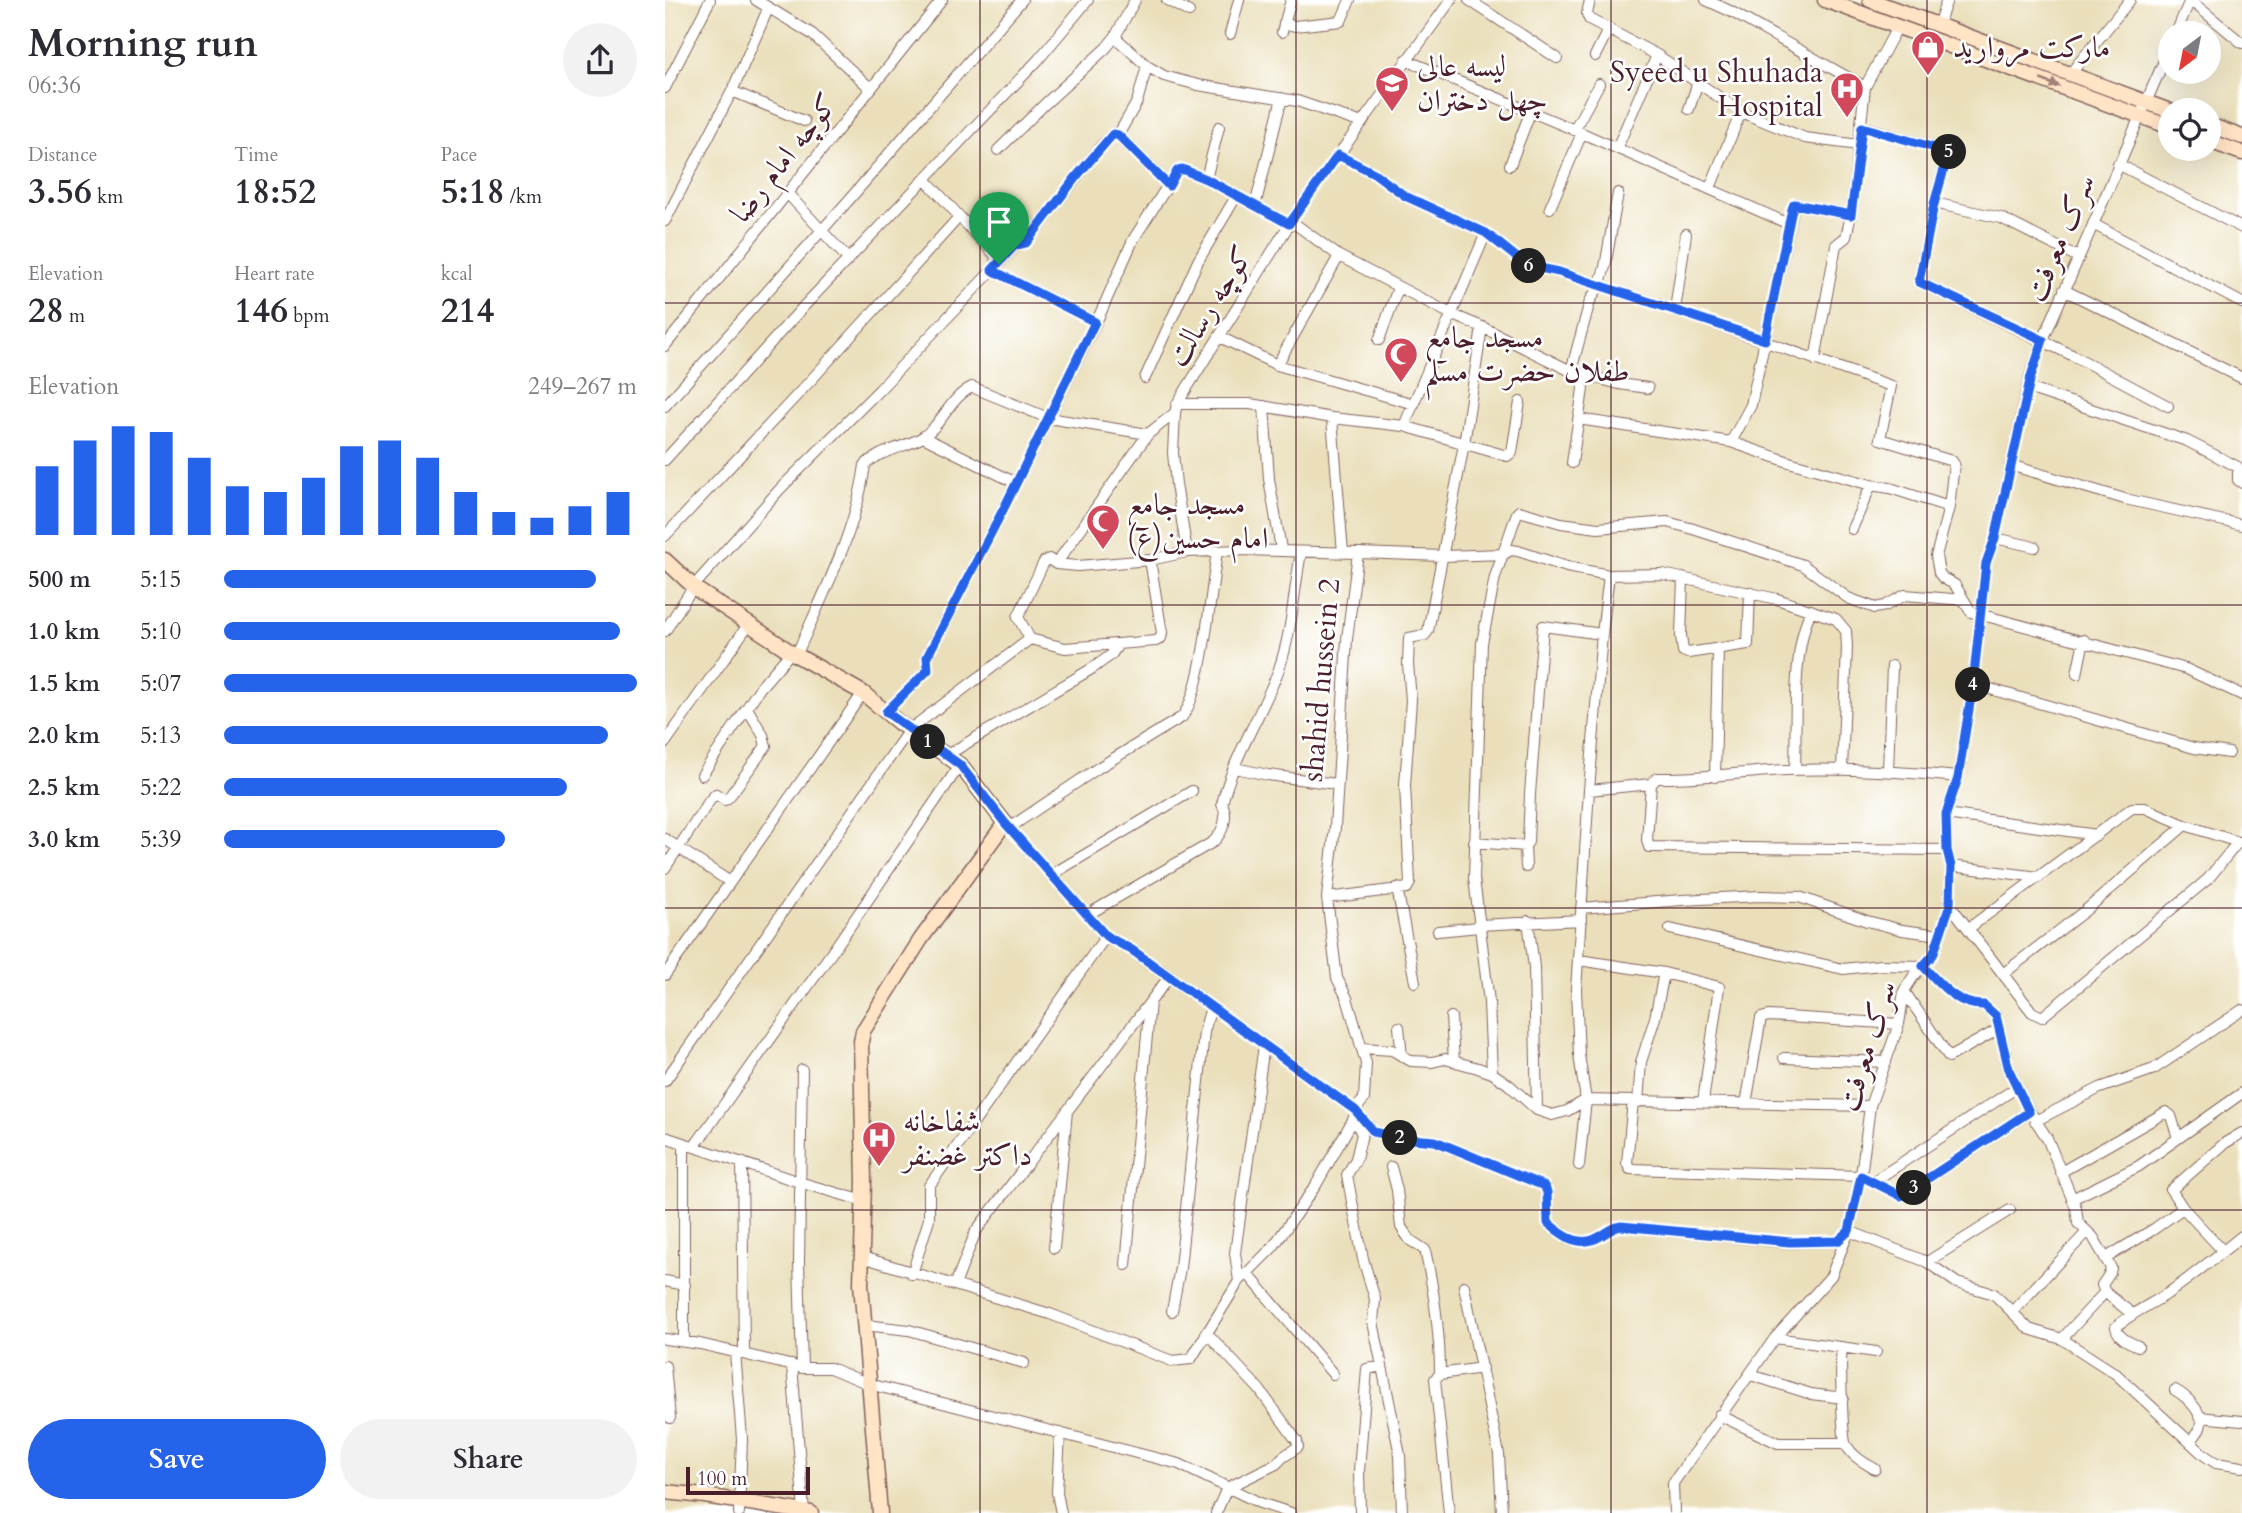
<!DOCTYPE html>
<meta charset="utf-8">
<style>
body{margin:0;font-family:Cardo,Amiri,serif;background:#f2f2f3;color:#2b2b33;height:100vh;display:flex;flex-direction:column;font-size:26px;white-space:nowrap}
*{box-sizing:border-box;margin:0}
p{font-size:23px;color:#7c7c81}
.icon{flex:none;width:38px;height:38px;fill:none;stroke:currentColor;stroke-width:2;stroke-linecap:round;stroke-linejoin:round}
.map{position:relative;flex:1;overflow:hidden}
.panel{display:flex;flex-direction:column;background:#fff;width:665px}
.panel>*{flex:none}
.needle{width:46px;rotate:212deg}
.controls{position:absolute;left:1493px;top:21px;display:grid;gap:14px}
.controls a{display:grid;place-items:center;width:63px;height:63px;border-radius:50%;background:#fff;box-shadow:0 7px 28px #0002;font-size:35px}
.scale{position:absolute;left:21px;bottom:18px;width:124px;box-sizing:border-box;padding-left:7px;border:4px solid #4a1f2b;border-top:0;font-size:19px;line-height:24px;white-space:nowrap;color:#4a1f2b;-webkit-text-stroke:5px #fff;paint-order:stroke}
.pin{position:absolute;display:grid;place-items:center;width:60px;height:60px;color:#fff;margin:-72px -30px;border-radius:50% 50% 50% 0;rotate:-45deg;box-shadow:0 0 7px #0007}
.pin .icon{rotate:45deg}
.km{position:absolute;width:35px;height:35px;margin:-18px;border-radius:50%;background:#222;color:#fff;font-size:19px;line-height:35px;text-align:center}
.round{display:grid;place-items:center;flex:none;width:74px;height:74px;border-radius:37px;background:#f2f2f3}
.headline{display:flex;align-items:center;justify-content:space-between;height:119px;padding:0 28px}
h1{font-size:38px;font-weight:700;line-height:52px}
.metrics{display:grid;grid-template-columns:repeat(3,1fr);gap:10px;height:119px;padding:7px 28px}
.metrics div{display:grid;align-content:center}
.metrics b{font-size:35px;font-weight:700}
.metrics small{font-size:19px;font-weight:400}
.metrics p{font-size:19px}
.chart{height:196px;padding:14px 28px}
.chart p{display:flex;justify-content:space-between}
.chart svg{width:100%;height:126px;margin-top:7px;stroke:#2563eb;stroke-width:6}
.primary-button{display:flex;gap:14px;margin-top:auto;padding:14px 28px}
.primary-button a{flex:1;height:80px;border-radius:42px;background:#2563eb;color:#fff;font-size:28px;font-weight:700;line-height:80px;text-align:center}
.primary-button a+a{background:#f2f2f3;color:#2b2b33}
ul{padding:0 28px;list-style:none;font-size:23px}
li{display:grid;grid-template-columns:112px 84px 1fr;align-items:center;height:52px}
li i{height:18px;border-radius:9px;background:#2563eb}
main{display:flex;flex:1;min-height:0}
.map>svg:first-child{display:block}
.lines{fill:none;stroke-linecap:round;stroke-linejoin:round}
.street-casing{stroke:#82625d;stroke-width:12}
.secondary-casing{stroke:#82625d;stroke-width:17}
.street{stroke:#fff;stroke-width:10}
.secondary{stroke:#ffe4c6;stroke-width:14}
.oneway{fill:#a48278}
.route-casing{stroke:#fff;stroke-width:14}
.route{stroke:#2563eb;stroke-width:9}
.grid{fill:none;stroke:#4a1f2b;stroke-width:2;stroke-opacity:0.55}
.labels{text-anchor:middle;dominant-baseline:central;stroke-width:5;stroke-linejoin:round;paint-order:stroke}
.poi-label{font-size:30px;fill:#4a1f2b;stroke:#fff;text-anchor:start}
.street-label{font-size:30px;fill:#4a1f2b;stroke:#fff}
</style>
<main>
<section class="panel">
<div class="headline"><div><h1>Morning run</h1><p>06:36</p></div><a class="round"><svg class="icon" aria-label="share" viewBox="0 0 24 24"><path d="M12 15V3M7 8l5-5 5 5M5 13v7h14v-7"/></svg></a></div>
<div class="metrics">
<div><p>Distance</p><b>3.56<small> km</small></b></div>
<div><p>Time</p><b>18:52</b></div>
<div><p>Pace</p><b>5:18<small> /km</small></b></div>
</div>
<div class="metrics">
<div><p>Elevation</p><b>28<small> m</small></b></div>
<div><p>Heart rate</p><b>146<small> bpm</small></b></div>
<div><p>kcal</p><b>214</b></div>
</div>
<div class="chart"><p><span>Elevation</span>249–267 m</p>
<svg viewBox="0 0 160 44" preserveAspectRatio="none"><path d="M5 44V20M15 44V11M25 44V6M35 44V8M45 44V17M55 44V27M65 44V29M75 44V24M85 44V13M95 44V11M105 44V17M115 44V29M125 44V36M135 44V38M145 44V34M155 44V29"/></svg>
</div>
<ul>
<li><b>500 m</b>5:15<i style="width:90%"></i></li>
<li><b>1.0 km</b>5:10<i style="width:96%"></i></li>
<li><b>1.5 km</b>5:07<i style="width:100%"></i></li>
<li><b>2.0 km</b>5:13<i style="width:93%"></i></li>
<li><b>2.5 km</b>5:22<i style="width:83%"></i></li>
<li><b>3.0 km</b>5:39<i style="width:68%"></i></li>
</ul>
<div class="primary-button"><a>Save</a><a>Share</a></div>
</section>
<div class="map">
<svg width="1577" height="1513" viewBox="0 0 1577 1513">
<rect width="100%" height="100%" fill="#fff"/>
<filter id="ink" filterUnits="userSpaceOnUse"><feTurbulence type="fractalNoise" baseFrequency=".0143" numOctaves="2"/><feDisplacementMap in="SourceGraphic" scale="14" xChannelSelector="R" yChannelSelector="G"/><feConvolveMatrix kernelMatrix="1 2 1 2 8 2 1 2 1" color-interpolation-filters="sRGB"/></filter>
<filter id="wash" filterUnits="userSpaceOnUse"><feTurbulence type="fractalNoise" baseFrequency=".00686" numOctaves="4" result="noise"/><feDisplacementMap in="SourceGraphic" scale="28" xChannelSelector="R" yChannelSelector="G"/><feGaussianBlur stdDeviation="1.57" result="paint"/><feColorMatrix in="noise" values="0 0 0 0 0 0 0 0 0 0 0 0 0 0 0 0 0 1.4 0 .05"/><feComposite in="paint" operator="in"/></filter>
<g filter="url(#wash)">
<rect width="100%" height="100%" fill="#eadfba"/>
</g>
<g filter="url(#ink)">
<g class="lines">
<g class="street-casing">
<path id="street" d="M91 0 147 34 205 88
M502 0 524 12
M804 0 892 58
M925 0 922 14 924 19 992 55 1076 112 1140 138 1194 145
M1041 0 1065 11 1200 87
M1525 0 1577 43
M619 23 630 26 676 21 685 0
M1273 25 1282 0
M617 32 626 0
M1511 33 1525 0
M565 34 574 0
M450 37 482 66 499 76 533 85 632 101 697 123
M930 56 944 28
M741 60 917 133 1124 224
M1405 74 1465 0
M0 88 45 0
M67 91 139 121
M1024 109 1033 82
M1197 126 1284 152 1269 203 1254 282 1411 357 1503 406
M909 130 934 84
M453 135 504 185
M952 148 992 55
M333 150 381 103 441 48 450 37 470 0
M673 155 709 173 740 196 821 233 861 265 894 272 1010 310 1226 386 1215 439 1287 461 1289 464 1284 507 1271 556 1274 573 1278 578 1290 585 1299 600
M1453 164 1577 228
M845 165 865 113
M541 179 554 127
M1045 188 1076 112
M123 194 183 259
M1269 203 1336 218 1413 257
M590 206 617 98
M885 208 917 133
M0 221 67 91 103 9
M626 221 674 256 786 314 817 327 906 371 954 384 983 388
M1428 224 1577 303
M333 264 349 246 361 243 437 145 448 134 453 135 472 102 482 66
M327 270 430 322
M1399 290 1577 378
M1010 310 1021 234
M555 337 612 365 749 404
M714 340 733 288
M0 346 277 0
M1150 360 1171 245 1181 237 1186 215 1200 87 1233 26
M612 365 674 256
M906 371 925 301 934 286 940 267 953 193
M480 378 533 261 572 195
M1363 388 1522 441 1573 467V480L1577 483
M512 404H585L667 418 739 426 842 456 847 452 855 402
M0 406 183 201 357 0
M599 406 604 479 616 549
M510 413 508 453 511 484 522 552
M667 418 678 553
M913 419 1066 442 1124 462 1206 485 1225 488 1284 507
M739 426 821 233
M258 437 351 483
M1066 442 1086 405 1129 204 1186 215
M0 460 139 306 373 60 423 0
M907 463 918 389 917 376
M1345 465 1460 499 1577 525
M1187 529 1206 485
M0 536 147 379 294 217
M1330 538 1370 547
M693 553 778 556 839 554 846 550 853 551 902 567 944 575 998 574 1112 599 1171 619 1181 631 1182 647 1177 769
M391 564 483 434 510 413 512 404 632 212 786 0
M1018 578 1016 636 1018 651 1023 653 1083 644 1085 592
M0 631 28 587 115 489 215 389 333 264 329 254 260 179
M365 639 400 648 491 641 496 638 497 633 485 560
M131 656C158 594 191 532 200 465 214 451 238 448 256 438 277 426 284 398 307 387L383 418 483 434
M1412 674 1419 640
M1308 684 1529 748 1564 753
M221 712 263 670 262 657 341 504 436 312 468 240 512 171 517 169 541 179 624 224
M0 743 83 625
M282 755 428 668 446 655 453 645
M570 768 603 775 671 784
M1130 770C1132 721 1126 655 1146 610
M1223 770 1227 666
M37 775 95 688 126 652
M1050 777 1053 648
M986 784 982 840 984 847 1282 850
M924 790 986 784 992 778C1035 779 1078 772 1121 770 1179 768 1235 771 1293 777
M1281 814 1432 835
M340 823 441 936 467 950 690 1110 709 1132 735 1138 770 1141 879 1186 882 1192 883 1223C896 1234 912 1247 930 1239 940 1235 945 1228 956 1226L1125 1243 1173 1241 1184 1231 1262 1262 1292 1283 1329 1294 1364 1329 1397 1339 1451 1374 1539 1455 1551 1463 1577 1467
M344 828 433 768 517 717C538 692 546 588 552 552
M0 839 65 882
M809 842 860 846 863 842 865 794 878 626 937 634
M860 846 861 867
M1286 866 1374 877
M0 868 45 800 51 794 60 800 64 797 101 746 98 735 82 708
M386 875 527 791
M732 888 750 982
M662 898 742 888 745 883 740 785 746 700 743 664 744 638 760 635 763 631 799 444 817 327
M1285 905 1367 1012 1377 1017 1543 879 1573 842
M916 908 1017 900 1095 896 1134 897 1202 921 1237 930 1275 935
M422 915 548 842C558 832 564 817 557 804 568 757 597 714 614 669 627 632 629 591 636 552
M863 921 869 967 872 1110
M814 925 916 920
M1304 928 1467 808H1480L1520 825 1576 843
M1005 929 1178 969 1216 965 1258 966C1276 984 1292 1006 1319 1005L1331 1016 1344 1070 1365 1112 1382 1138 1411 1208 1413 1223 1428 1237 1446 1268 1445 1273 1437 1285 1440 1292 1467 1314
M773 931 814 927
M914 960 999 973 1054 987 1038 1102
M1338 974 1421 910 1520 825
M0 975 198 693
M1239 991 1284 1057 1334 1029
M786 1017 789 1061
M734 1027 737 1056
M697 1048 727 1050 746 1061 767 1062 780 1059 813 1068 827 1073 843 1084 872 1110 887 1115 902 1111 921 1100 1205 1106
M1119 1058 1221 1062
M137 1070 134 1261 137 1368
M827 1073 824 1002 809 878 817 643 830 577 852 513 854 511 896 523 933 528 1002 522 1025 528 1138 565 1183 598 1210 608 1220 606 1240 595 1299 600 1306 612 1521 669 1577 695
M0 1081 244 730 365 639 353 617 379 562 384 559 391 564 413 566 485 560 522 552 576 550 693 553 682 639 670 827 662 898 672 978 682 998 701 1063 699 1099 690 1110 689 1118 697 1134 691 1159 682 1175 698 1259 710 1299 708 1322 735 1455 737 1513
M968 1101 962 1163 965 1169 1196 1176 1236 1196 1365 1112
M973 1102 976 1062 990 1018 999 973
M1081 1104 1096 1018 1104 1016 1234 1024
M1370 1121 1435 1088 1489 1069 1577 1010
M0 1137 134 1182 199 1201
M19 1143V1342
M29 1147 170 948 295 765
M77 1162 79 1354
M914 1165 921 1100 914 1055 911 990 924 790 937 634 944 575
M726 1167 732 1190 736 1227 745 1240 760 1250C769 1291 775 1333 775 1374L770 1379 784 1513
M1396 1172 1501 1112 1506 1116 1513 1138
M1209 1181 1351 1088
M1407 1199 1474 1166 1577 1093
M389 1248 402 1111
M1558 1251 1518 1208 1506 1190 1560 1143 1577 1133
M197 1257 385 1314 507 1361 526 1359 574 1281 608 1247 651 1185 689 1118
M1441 1258 1489 1229 1518 1208
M1262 1262 1345 1210
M461 1265 485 1002
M582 1273 668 1374
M247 1274 264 1219V1186L441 936
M0 1281 20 1285
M574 1281 570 1253 599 1045
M290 1285 311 1231 504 977
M799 1286 834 1454 837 1513
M507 1311 515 1268 539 1032 546 1007
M1347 1312 1421 1233
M200 1325 244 1330 359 1363
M541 1332 594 1389 632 1441 633 1447 618 1457 611 1464 562 1488 551 1513
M1110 1338 1211 1352
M0 1339 35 1344 137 1368H165L204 1384 514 1464 595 1503 626 1513
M1397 1339 1440 1292
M1473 1346C1464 1342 1453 1338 1451 1327 1466 1313 1485 1305 1502 1294 1528 1276 1552 1256 1577 1236
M1177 1347C1175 1360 1177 1437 1181 1445 1188 1457 1198 1462 1210 1469
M70 1352 77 1439 74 1513
M127 1365 139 1512
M0 1366 5 1418
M775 1374 817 1368
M1086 1375 1146 1394 1178 1398
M1510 1390C1521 1396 1540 1413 1535 1428 1533 1433 1528 1438 1525 1442
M1054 1415 1113 1443H1180
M1534 1417 1577 1421
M395 1433 392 1493 396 1513
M695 1513 694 1471 702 1369 717 1366
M1009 1513 1008 1483 1110 1338 1166 1276 1184 1231 1196 1176 1205 1106 1234 1024 1239 991 1248 977 1268 955 1285 905 1286 866 1282 850 1281 814 1293 777 1308 684 1321 563 1330 538 1365 376 1378 340 1505 47"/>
</g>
<g class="secondary-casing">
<path id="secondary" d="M1160 0 1505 127
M1205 0 1505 111
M1544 125 1577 137
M1544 141 1577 153
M0 560 31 589 126 652 198 693 234 723 295 765 340 823 256 939 198 1031 196 1042 199 1182 196 1284 215 1513
M0 1492 40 1496 146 1513"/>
</g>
<use href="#street" class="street"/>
<use href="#secondary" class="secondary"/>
</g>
<defs><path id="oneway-solid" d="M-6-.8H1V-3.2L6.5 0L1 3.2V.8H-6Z" transform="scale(1.75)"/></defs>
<use class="oneway" href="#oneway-solid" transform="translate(1385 83) rotate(21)"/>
</g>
<g class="lines" filter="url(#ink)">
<g class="route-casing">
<path id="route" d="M1197 127 1284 152 1269 204 1254 282 1378 340 1366 376 1330 538 1321 563 1308 684 1293 778 1281 814 1282 850 1286 866 1285 905 1268 955 1258 966C1275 984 1292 1006 1319 1005L1331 1016 1344 1070 1364 1112 1236 1196 1196 1176 1184 1231 1173 1241 1125 1242 956 1226C945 1228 940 1235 930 1239 912 1247 896 1234 883 1223L882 1192 879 1186 770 1141 735 1138 709 1132 690 1110 467 950 441 936 340 823 295 765 221 712 263 670 262 657 341 504 430 322 327 270 349 246 361 243 411 177 448 134 453 135 504 186 512 171 517 169 541 179 624 224 673 155 709 173 740 196 821 233 861 265 894 272 1100 340 1127 209 1129 204 1186 215Z"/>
</g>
<use href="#route" class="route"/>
</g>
<path class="grid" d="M315 0V1513M631 0V1513M946 0V1513M1262 0V1513M0 303H1577M0 605H1577M0 908H1577M0 1210H1577"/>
<defs>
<g id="shop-pin" transform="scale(1.75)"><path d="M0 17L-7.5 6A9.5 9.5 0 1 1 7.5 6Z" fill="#d1495b" stroke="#fff"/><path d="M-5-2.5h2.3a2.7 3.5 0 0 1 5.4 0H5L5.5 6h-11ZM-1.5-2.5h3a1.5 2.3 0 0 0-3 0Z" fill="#fff"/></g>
<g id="school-pin" transform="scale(1.75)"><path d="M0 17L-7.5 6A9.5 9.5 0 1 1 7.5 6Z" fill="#d1495b" stroke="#fff"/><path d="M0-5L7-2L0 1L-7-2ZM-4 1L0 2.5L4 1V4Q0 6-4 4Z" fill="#fff"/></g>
<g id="hospital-pin" transform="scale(1.75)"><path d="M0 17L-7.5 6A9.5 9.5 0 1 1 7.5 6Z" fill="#d1495b" stroke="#fff"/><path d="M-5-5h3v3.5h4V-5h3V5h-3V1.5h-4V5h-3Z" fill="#fff"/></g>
<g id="mosque-pin" transform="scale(1.75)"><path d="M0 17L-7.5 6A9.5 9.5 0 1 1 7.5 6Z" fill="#d1495b" stroke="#fff"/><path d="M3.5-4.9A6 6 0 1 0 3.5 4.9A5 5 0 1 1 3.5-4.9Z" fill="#fff"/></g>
</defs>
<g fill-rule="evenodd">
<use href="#shop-pin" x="1263" y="47"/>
<use href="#school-pin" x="727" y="83"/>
<use href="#hospital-pin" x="1182" y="89"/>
<use href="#mosque-pin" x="736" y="354"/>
<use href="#mosque-pin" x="438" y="521"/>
<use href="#hospital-pin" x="214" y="1138"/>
</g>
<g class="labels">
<g class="poi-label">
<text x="1288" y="47">مارکت مروارید</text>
<text x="752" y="66">لیسه عالی<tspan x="752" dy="34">چهل دختران</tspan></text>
<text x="1158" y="72" text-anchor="end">Syeed u Shuhada<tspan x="1158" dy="34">Hospital</tspan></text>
<text x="760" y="337">مسجد جامع<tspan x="760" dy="34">طفلان حضرت مسلم</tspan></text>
<text x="462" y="504">مسجد جامع<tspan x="462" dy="34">امام حسین(ع)</tspan></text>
<text x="238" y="1121">شفاخانه<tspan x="238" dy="34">داکتر غضنفر</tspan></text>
</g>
<g class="street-label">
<text transform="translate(119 158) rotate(-52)">کوچه امام رضا</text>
<text transform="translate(1395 238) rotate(-67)">سرک معرفت</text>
<text transform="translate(545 306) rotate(-58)">کوچه رسالت</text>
<text transform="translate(656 680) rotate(-85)">shahid hussein 2</text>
<text transform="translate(1202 1046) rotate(-73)">سرک معرفت</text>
</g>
</g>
</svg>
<div class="controls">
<a><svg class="needle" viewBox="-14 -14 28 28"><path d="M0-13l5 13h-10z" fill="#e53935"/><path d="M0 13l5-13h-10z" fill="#7c7c81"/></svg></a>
<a><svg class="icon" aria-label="locate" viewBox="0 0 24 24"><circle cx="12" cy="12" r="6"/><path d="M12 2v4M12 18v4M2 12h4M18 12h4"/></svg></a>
</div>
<div class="scale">100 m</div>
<div class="pin" style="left:334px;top:264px;background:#1e9e55"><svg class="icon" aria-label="arrive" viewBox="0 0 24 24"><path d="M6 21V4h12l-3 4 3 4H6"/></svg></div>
<b class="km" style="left:263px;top:742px">1</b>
<b class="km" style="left:735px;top:1138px">2</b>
<b class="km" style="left:1249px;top:1188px">3</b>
<b class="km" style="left:1308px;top:685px">4</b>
<b class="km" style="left:1284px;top:152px">5</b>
<b class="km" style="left:864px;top:266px">6</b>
</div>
</main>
